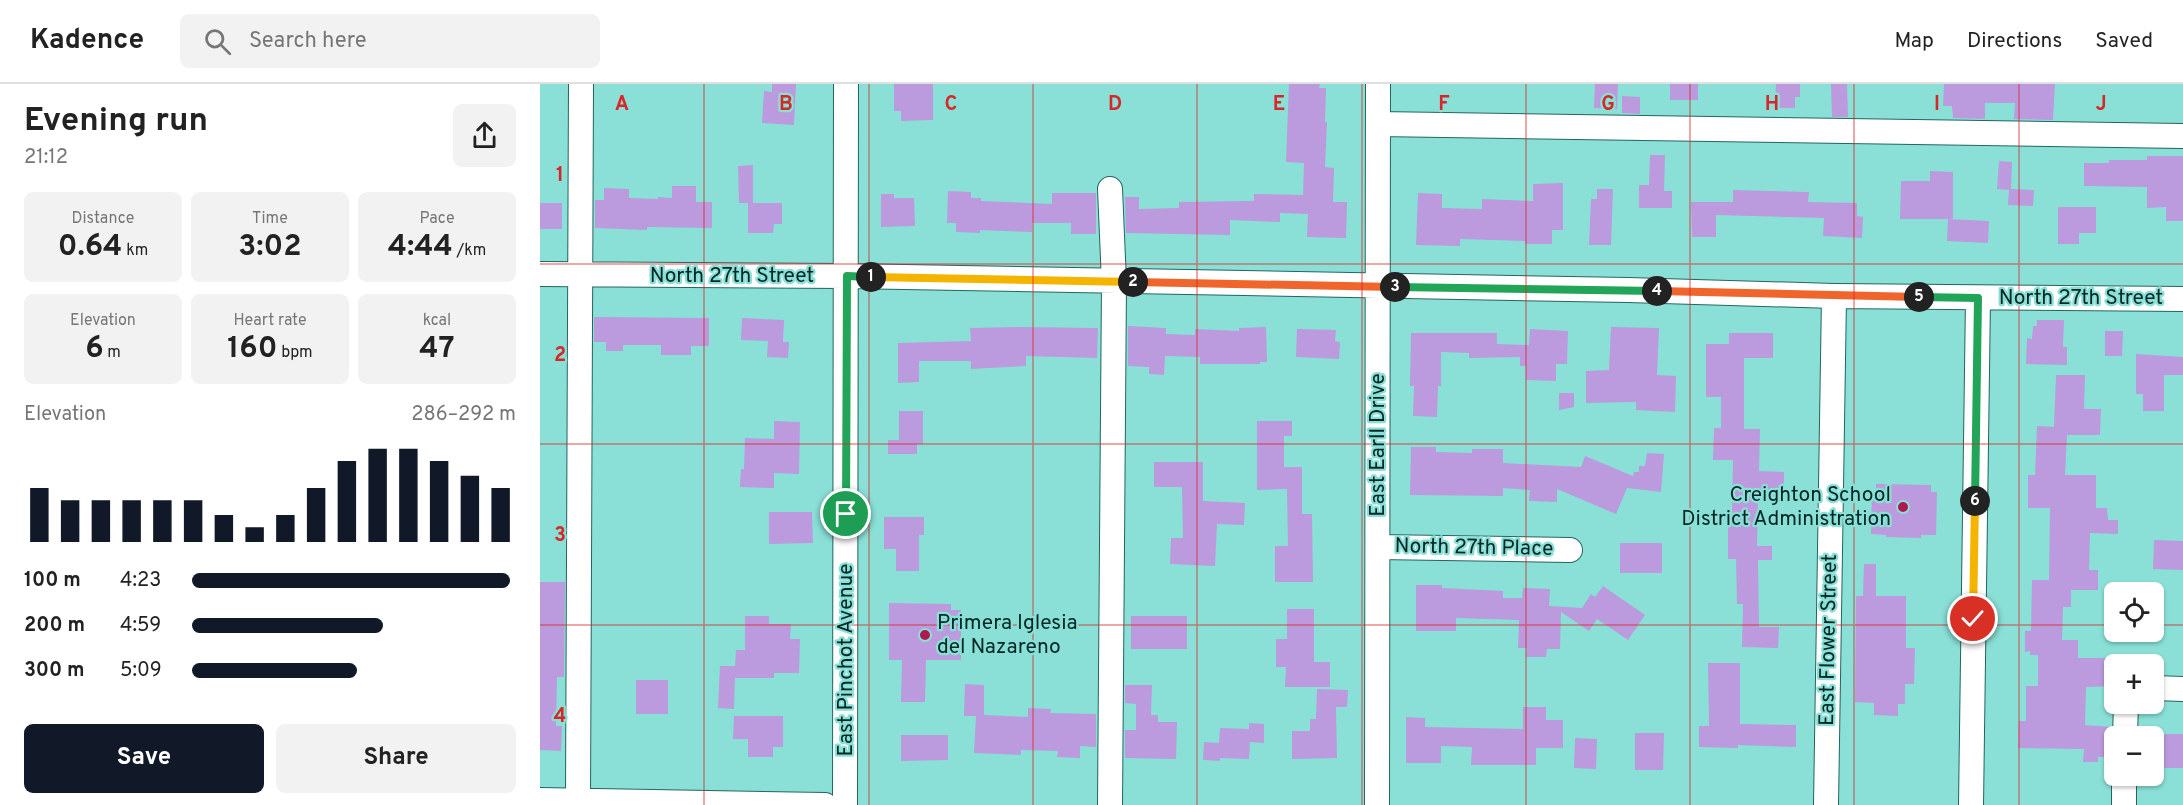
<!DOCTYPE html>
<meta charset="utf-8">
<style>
body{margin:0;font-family:Overpass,sans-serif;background:#f2f2f2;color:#222;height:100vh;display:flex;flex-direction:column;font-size:22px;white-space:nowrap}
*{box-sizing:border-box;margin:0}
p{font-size:20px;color:#767676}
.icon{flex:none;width:33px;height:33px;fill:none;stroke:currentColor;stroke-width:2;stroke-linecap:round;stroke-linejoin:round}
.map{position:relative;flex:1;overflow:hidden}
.details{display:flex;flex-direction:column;background:#fff;width:540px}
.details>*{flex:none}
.tools{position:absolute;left:1564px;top:498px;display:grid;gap:12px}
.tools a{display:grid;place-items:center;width:60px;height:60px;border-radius:9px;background:#fff;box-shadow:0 2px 4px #0004;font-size:30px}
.pin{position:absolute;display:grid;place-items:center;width:51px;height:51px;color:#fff;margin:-26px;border:3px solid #fff;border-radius:50%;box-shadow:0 2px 6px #0007}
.km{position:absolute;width:30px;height:30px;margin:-15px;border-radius:50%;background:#222;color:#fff;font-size:16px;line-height:30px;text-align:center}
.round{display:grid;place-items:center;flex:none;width:63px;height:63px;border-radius:9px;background:#f2f2f2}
.headline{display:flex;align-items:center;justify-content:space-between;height:102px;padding:0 24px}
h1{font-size:33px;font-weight:700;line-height:45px}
.stats{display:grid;grid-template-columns:repeat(3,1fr);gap:9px;height:102px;padding:6px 24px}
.stats div{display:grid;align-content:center;border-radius:9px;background:#f2f2f2;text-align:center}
.stats b{font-size:30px;font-weight:700}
.stats small{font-size:16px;font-weight:400}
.stats p{font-size:16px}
.chart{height:168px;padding:12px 24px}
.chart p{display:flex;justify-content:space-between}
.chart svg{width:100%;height:108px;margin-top:6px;stroke:#111827;stroke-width:6}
.primary-button{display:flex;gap:12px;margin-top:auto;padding:12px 24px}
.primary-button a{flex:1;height:69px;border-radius:9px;background:#111827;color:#fff;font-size:24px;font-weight:700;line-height:69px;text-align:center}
.primary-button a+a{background:#f2f2f2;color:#222}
ul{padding:0 24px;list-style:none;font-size:20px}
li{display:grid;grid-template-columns:96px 72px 1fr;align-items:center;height:45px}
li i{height:15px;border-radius:8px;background:#111827}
header{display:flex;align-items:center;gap:36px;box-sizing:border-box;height:84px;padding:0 30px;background:#fff;border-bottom:2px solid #e0e0e0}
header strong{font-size:28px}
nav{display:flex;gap:33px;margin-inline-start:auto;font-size:21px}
.search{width:420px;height:54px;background:#f2f2f2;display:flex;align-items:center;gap:15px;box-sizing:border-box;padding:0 21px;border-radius:9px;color:#767676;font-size:22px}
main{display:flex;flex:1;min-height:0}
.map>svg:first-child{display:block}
.building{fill:#bb9add}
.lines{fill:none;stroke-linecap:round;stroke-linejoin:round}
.minor-casing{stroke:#226660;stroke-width:26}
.minor{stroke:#fff;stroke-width:24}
.split-1-casing{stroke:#fff;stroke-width:12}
.split-2-casing{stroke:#fff;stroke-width:12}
.split-3-casing{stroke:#fff;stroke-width:12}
.split-4-casing{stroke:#fff;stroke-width:12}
.split-5-casing{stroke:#fff;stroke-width:12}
.split-6-casing{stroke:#fff;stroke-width:12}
.split-7-casing{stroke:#fff;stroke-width:12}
.split-1{stroke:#22a559;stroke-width:8}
.split-2{stroke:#f5b400;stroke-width:8}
.split-3{stroke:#f0652b;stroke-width:8}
.split-4{stroke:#22a559;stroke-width:8}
.split-5{stroke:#f0652b;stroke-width:8}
.split-6{stroke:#22a559;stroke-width:8}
.split-7{stroke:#f5b400;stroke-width:8}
.grid{fill:none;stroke:#d62828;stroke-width:1.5;stroke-opacity:0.55}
.poi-dot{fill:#ac1a4f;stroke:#8ae0d7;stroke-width:2}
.labels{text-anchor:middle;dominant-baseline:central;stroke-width:4.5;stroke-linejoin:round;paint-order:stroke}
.street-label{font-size:21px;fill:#012724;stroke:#8ae0d7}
.poi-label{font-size:21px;fill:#012724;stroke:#8ae0d7;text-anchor:end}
.grid-label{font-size:20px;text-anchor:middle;font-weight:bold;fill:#d62828;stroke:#8ae0d7;stroke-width:4.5;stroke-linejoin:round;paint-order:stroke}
</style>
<header>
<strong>Kadence</strong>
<div class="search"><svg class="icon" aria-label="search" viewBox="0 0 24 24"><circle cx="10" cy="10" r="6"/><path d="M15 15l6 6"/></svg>Search here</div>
<nav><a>Map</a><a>Directions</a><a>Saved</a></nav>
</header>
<main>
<section class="details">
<div class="headline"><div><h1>Evening run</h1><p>21:12</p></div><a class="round"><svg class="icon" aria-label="share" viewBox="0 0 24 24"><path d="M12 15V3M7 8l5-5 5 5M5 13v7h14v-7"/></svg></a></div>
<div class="stats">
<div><p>Distance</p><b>0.64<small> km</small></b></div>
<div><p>Time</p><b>3:02</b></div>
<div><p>Pace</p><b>4:44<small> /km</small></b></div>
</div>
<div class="stats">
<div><p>Elevation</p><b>6<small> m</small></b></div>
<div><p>Heart rate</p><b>160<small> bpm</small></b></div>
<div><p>kcal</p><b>47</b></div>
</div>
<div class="chart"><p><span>Elevation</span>286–292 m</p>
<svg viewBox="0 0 160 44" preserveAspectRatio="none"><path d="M5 44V22M15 44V27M25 44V27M35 44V27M45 44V27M55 44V27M65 44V33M75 44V38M85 44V33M95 44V22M105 44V11M115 44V6M125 44V6M135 44V11M145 44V17M155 44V22"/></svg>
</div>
<ul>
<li><b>100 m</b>4:23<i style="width:98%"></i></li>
<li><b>200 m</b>4:59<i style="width:59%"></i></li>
<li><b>300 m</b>5:09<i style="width:51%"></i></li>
</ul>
<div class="primary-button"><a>Save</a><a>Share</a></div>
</section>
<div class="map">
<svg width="1643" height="721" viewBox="0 0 1643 721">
<rect width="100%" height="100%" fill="#8ae0d7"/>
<path class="building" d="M232 0H256L254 41 222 39 224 7 232 8Z
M354 0H393V36L361 37V27H354Z
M749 0H780L779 4H786L785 38H787L785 83 794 84 793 118H807L806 154 767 153 768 130 740 129V138L690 136V151L586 149 585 113H599V125L639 124V118L714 117V110L763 111 764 79 746 78Z
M1055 0H1078L1077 25 1054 24Z
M1130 0H1158V16H1130Z
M1236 0H1260V13H1255V24H1235Z
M1291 0H1307L1308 33H1292Z
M1404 0H1515L1513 36 1474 35 1475 19H1445V35L1413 34 1412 22H1403Z
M1082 12 1100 13V30L1082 29Z
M1110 71H1125L1124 107H1132V124H1099V101H1109Z
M1607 72H1643V137H1626V123L1607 124V103L1544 102V79H1569V76H1607Z
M1459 77 1472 78 1471 105 1494 106 1493 122 1468 121 1469 106 1457 105Z
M213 81V119H199L198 82Z
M1390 87 1413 88V135H1360L1361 97H1390Z
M1023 99V146H1012V160H985V157L920 155V162L876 161 878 109 902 110V124L942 125V115L993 117V100Z
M132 102H156V118H172V144L107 143V146L55 144V116H64V104L89 105V114L118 115V113L132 114Z
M1057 105H1073L1071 161H1049L1051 115H1057Z
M1193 106 1269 108 1268 118 1317 119V132L1323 133 1322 154 1283 152 1284 134 1176 131V153H1152L1151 118H1193Z
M408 107 431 108V114H441V117L512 120V109H556V150H531V139H492V148L440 146V149L416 148V139H407Z
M341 110H354V114H374L375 142 341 143Z
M0 119H22V145H0Z
M208 119H242V140H234L233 149H208Z
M1518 123H1556V149H1539V160H1518Z
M1408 135 1449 137 1448 159 1407 157Z
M54 233 169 234V262H151V271H121V261H83V267H66V258H54Z
M202 234 244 236 243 258H249L248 274 227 273 228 257 201 256Z
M1497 236H1524L1523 263H1527V281L1486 280 1487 254 1492 255 1493 242H1497Z
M588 242 626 244V250L655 251V245L699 247V244L726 243 727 278H720V280H660V273L625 272 624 291 609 290V283L588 282Z
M481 243 558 244 557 274 486 272V282L431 285V277H379V298L358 299V259L431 257 430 244Z
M1071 243 1119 244 1117 291 1136 292 1135 328 1096 326V318L1046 319V287L1069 286Z
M757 245 796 246 795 257 800 258 799 275 756 273Z
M990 245 1028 247 1027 280H1016V297L986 296V282H980V273L929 274V269L901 268V302H898L897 333 873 332 874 302H870L871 249H957V260L989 261Z
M1565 247H1583L1582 272H1565Z
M1189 249H1233V274H1204V345H1220L1219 387 1244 388V413L1218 412V419L1217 462H1232V476H1218L1219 543H1239L1238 564 1202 563 1203 520H1197L1196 475H1188V432H1192L1193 376H1173L1174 344H1181V313H1166V260H1189Z
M1596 270 1643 273V291H1624V327H1603V310H1596Z
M1516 291H1545L1544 325H1561L1560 351H1527L1525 391H1556V424H1567L1568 436H1578V450L1550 449 1549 486H1558V506H1531V523H1523L1522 556H1538V574H1566V586H1575V602L1546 603 1545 641 1571 643 1573 659H1568L1567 667H1564V673H1558V678H1543L1544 665 1478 664 1479 637H1486V602H1498V571H1490V567L1485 568V547H1491L1492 496H1509L1510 424H1488V391H1495L1497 342 1514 343Z
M1019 309H1034V323L1019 326Z
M359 327H383V360H377V370H348V356H359Z
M234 337 260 338 259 390 234 389V404L200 403 201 385H204L205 354 234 355Z
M717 337H752V352H744V383H762V430H772L773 498H735V462H748L747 405 717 406Z
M871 363H896V368L932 369V365H963V379L1041 383 1045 372 1093 392 1094 388H1099V382H1105L1107 369 1124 370 1121 408 1087 404 1076 430 1017 405V418L989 417 990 406 963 404V412L870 411Z
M614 378H663V417L705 419 704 441 677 440 675 482 630 480 631 454H643L642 403H614Z
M1336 400 1391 401V408H1397L1396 451H1381V454L1346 453V451L1331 450 1332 408H1336Z
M229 428H272L273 459 229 460Z
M344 433H384V451H379V487H356V465H344Z
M1614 456 1643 457V486L1613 485Z
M1080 459H1122V489H1080Z
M1324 480H1336V512H1366V564H1375L1374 600H1365V620H1358V632L1334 631V619L1315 618 1316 512H1323Z
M0 498H25L24 593H17L16 642H22L21 667 0 666Z
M876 501H902V504L963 507V514H982L983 504 1010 505 1009 522 1042 524 1051 510 1055 513 1063 502 1105 531 1088 556 1057 535 1049 547 1021 528 1020 565H1007L1006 573H986L987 564H978L979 536 916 534V547H876Z
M349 519 411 520V526H421V576H386L385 618H361L362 576H349Z
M747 525H774V578H790V603H745L746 583H736V555H747Z
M205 532H229V540H251L250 555H260L259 589H234V594H195L194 625 178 624 180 582H195L196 566H205Z
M591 532H647V565H591Z
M1168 579H1200V640L1256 641V663L1198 661V664L1159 663V642H1169Z
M96 596H128V630H96Z
M425 600 444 601V631L488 633V624L511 625 510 629 556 630V663L540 662V674L517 673 518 667 481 666V671L434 669 436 632H424Z
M585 601H612L611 631H618V638H637L636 675 585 674V646H596V620L585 619Z
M777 605 808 606 807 623H796L797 674 752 675V647H770V635H776Z
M983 623H1006V636H1023V664H996V681H931L932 663 901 662V679H866V633L885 634V643L983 645Z
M194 632H243V663H233V673H208V655H193Z
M709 639 724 640V659L710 658 709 675 680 674V677L663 676 664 658 679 659 680 644 709 645Z
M1095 649H1124L1123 686H1095Z
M1615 650H1643V684H1614Z
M361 651H408V676L361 677Z
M1035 654 1057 655 1056 685 1034 684Z"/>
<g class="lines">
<g class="minor-casing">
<path id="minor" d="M838 40 1643 52
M0 190 307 192 1088 206 1294 212 1643 215
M838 463 1030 466
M1614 604 1643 605
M1585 652 1586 620
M0 716 285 721
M38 716 41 0
M305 721 306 0
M570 721 574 198 570 105
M837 721 838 0
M1286 721 1294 212
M1431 721 1438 214
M1584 721V692"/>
</g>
<use href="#minor" class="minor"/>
</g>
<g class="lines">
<g class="split-1-casing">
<path id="split-1" d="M306 430 307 192 331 193"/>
</g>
<g class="split-2-casing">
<path id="split-2" d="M331 193 593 198"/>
</g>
<g class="split-3-casing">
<path id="split-3" d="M593 198 855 203"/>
</g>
<g class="split-4-casing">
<path id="split-4" d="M855 203 1117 207"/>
</g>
<g class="split-5-casing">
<path id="split-5" d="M1117 207 1379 213"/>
</g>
<g class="split-6-casing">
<path id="split-6" d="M1379 213 1438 214 1435 417"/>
</g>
<g class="split-7-casing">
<path id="split-7" d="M1433 535 1435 417"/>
</g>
<use href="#split-1" class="split-1"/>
<use href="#split-2" class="split-2"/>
<use href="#split-3" class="split-3"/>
<use href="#split-4" class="split-4"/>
<use href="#split-5" class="split-5"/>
<use href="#split-6" class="split-6"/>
<use href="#split-7" class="split-7"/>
</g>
<path class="grid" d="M164 0V721M329 0V721M493 0V721M657 0V721M822 0V721M986 0V721M1150 0V721M1314 0V721M1479 0V721M0 180H1643M0 360H1643M0 541H1575M1614 541H1643"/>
<g class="poi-dot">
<circle cx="1363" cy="423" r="6"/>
<circle cx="385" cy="551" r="6"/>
</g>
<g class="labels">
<g class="street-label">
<text x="192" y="192">North 27th Street</text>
<text x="1541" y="214">North 27th Street</text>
<text transform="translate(838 361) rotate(-90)">East Earll Drive</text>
<text transform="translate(934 464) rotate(1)">North 27th Place</text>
<text transform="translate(1289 556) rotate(-89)">East Flower Street</text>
<text transform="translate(306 576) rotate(-90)">East Pinchot Avenue</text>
</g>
<g class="poi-label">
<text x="1351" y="411">Creighton School<tspan x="1351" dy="24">District Administration</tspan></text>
<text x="397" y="539" text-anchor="start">Primera Iglesia<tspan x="397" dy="24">del Nazareno</tspan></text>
</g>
</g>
<g class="grid-label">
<text x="82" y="26">A</text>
<text x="246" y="26">B</text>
<text x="411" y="26">C</text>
<text x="575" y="26">D</text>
<text x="739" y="26">E</text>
<text x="904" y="26">F</text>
<text x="1068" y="26">G</text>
<text x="1232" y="26">H</text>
<text x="1397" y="26">I</text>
<text x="1561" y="26">J</text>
<text x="20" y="97">1</text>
<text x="20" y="277">2</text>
<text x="20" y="457">3</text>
<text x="20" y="638">4</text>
</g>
</svg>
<div class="tools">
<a><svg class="icon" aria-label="locate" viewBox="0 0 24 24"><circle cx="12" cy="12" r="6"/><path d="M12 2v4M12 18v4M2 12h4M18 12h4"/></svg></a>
<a>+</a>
<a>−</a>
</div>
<div class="pin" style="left:306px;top:430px;background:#1e9e55"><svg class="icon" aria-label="arrive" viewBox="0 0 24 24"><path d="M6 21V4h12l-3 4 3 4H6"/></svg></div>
<div class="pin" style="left:1433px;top:535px;background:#d93025"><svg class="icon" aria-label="check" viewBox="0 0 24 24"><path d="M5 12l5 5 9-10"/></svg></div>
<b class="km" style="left:331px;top:193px">1</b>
<b class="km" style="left:593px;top:198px">2</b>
<b class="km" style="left:855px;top:203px">3</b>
<b class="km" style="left:1117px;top:207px">4</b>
<b class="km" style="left:1379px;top:213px">5</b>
<b class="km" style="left:1435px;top:417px">6</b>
</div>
</main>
